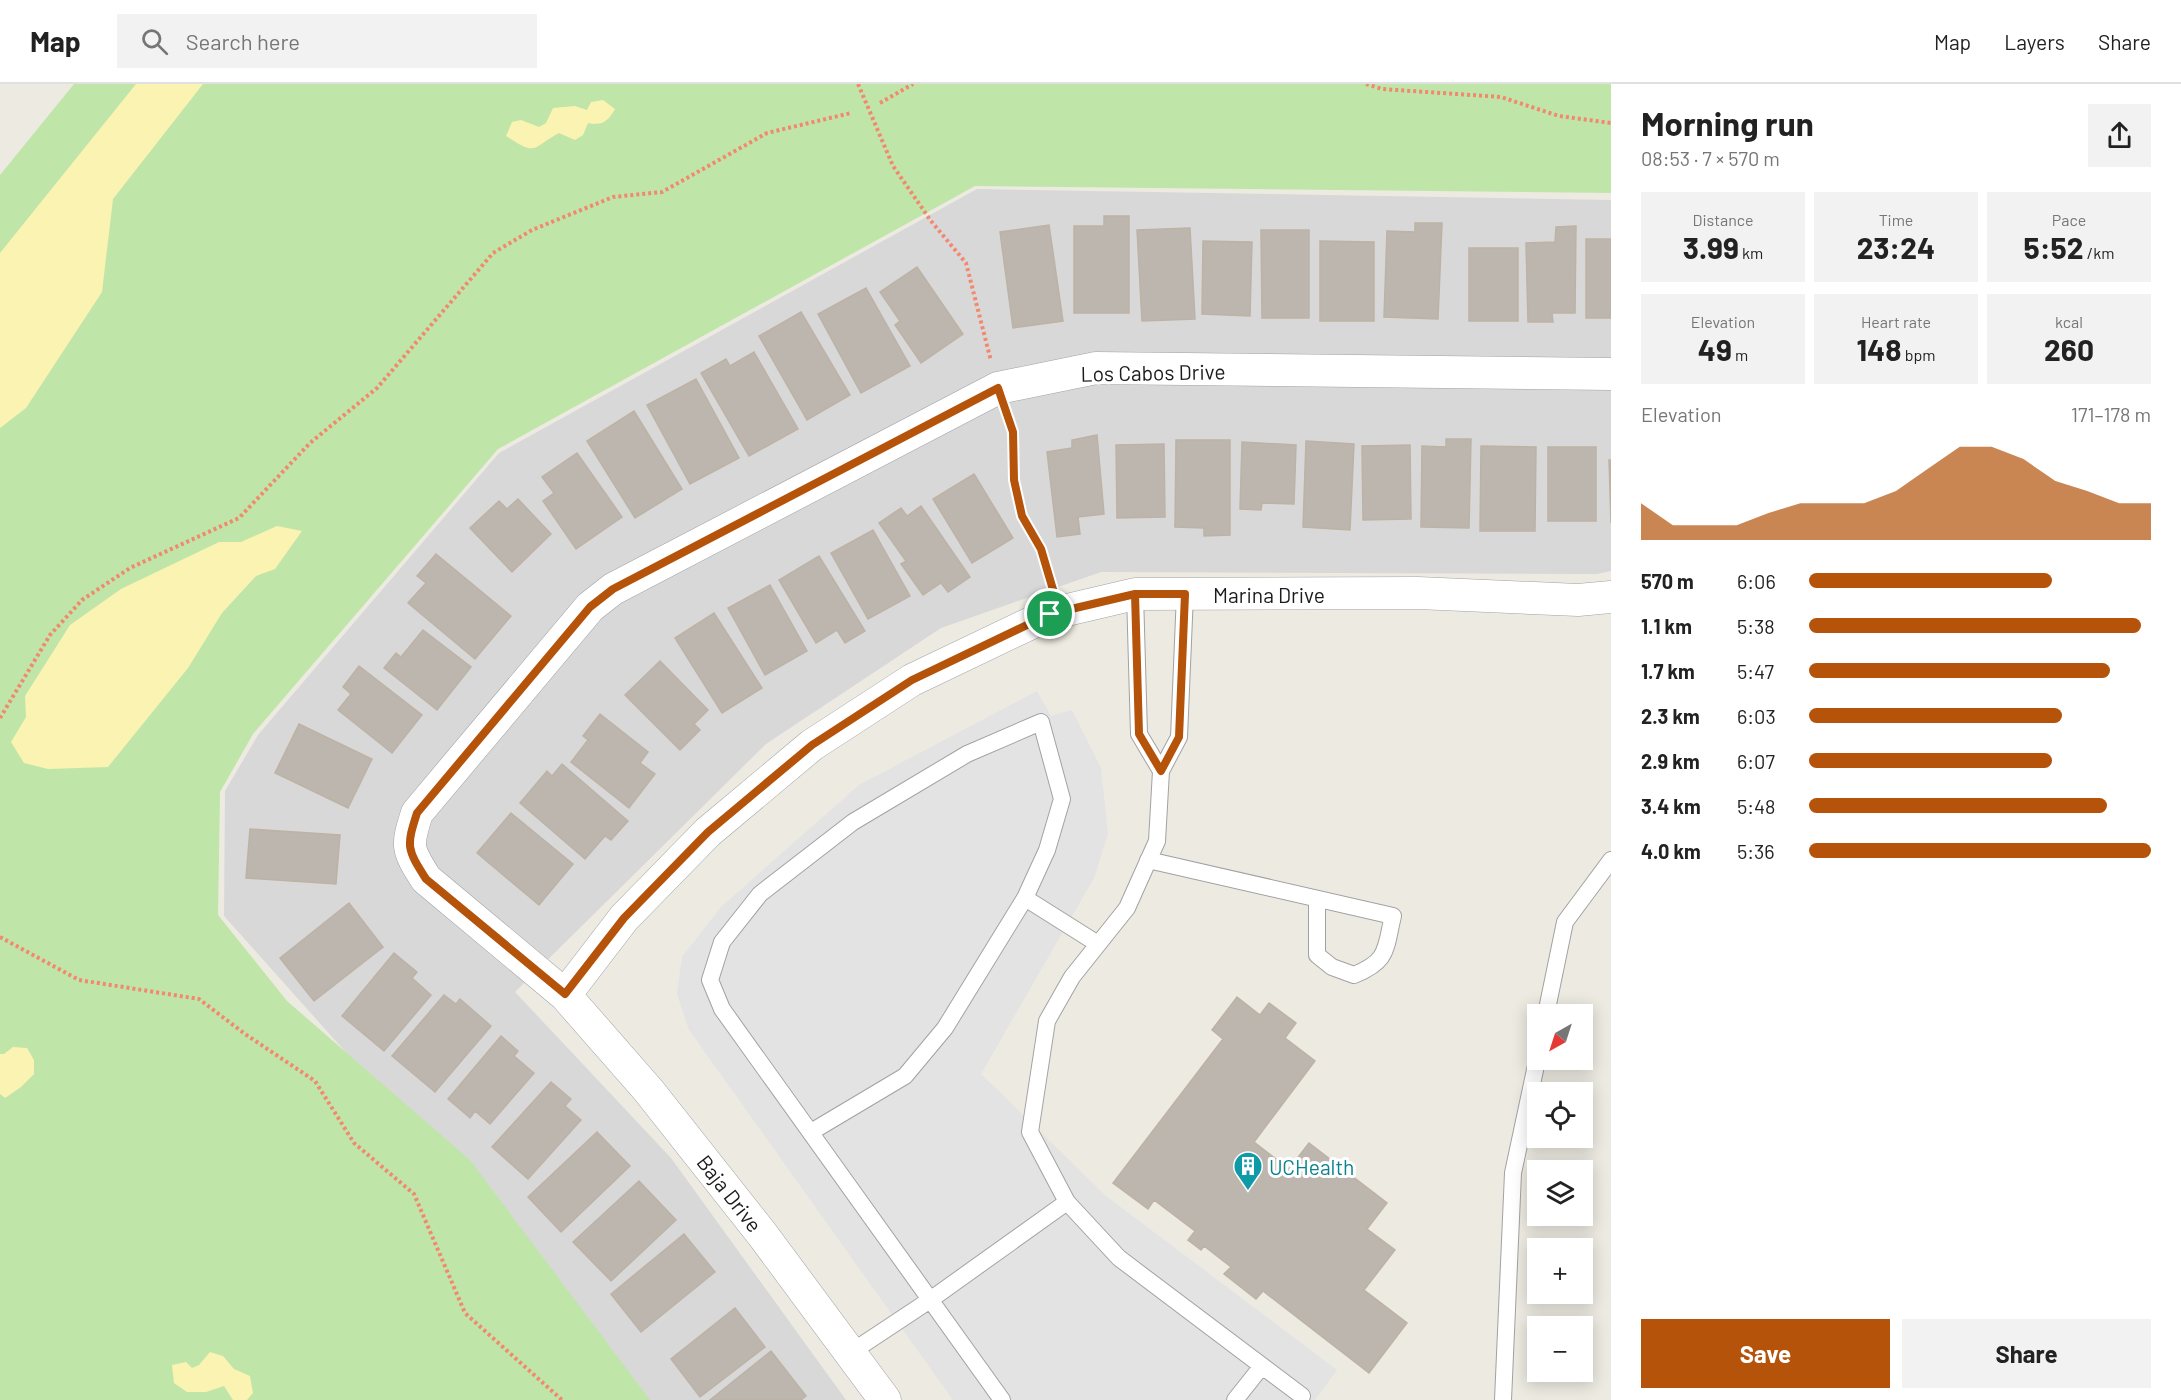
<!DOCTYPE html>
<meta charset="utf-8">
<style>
body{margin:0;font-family:Barlow,sans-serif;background:#f2f2f2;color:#222;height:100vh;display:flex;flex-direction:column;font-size:22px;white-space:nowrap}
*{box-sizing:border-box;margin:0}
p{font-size:20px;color:#767676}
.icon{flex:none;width:33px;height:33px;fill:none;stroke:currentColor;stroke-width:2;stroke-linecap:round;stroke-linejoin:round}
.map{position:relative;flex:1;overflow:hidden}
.details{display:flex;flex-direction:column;background:#fff;width:570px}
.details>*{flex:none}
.needle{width:39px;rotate:219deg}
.controls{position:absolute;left:1527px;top:920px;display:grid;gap:12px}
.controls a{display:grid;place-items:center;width:66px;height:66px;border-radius:0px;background:#fff;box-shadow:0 3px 15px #0003;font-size:30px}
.pin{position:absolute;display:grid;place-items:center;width:51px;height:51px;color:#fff;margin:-26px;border:3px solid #fff;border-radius:50%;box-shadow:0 2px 6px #0007}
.round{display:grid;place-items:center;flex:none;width:63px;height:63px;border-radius:0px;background:#f2f2f2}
.overview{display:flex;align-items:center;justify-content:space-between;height:102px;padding:0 30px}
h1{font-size:33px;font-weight:700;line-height:45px}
.stats{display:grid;grid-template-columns:repeat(3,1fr);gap:9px;height:102px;padding:6px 30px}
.stats div{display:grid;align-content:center;border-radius:0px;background:#f2f2f2;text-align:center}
.stats b{font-size:30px;font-weight:700}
.stats small{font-size:16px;font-weight:400}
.stats p{font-size:16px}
.chart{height:168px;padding:12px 30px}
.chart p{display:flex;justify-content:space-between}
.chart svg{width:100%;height:108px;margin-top:6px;fill:#b45309;opacity:.7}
.primary-button{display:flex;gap:12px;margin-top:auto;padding:12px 30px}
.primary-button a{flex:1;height:69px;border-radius:0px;background:#b45309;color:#fff;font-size:24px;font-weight:700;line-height:69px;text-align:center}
.primary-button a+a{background:#f2f2f2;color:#222}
ul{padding:0 30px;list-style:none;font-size:20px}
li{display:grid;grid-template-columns:96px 72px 1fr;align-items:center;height:45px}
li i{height:15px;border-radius:8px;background:#b45309}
header{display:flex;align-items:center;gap:36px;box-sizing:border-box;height:84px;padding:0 30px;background:#fff;border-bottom:2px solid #e0e0e0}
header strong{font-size:28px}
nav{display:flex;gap:33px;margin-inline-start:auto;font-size:21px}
.search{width:420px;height:54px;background:#f2f2f2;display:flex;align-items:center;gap:15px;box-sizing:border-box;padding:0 21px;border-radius:0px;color:#767676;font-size:22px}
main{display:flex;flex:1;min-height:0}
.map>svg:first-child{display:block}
.residential{fill:#d9d8d8}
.grass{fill:#c0e5a9}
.sand{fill:#fbf3b1}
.parking{fill:#e3e3e3}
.building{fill:#bcb6ae;stroke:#bdb2a5;stroke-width:1.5}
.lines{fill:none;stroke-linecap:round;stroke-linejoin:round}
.lane-casing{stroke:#a2a2a2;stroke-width:18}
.street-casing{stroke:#a2a2a2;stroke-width:33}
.path{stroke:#f2886d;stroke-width:4;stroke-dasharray:3 3;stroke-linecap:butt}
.lane{stroke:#fff;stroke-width:16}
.street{stroke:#fff;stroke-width:32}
.route-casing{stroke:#fff;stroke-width:12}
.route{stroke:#b45309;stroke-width:8}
.labels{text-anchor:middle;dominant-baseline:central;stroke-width:6;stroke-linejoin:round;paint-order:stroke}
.street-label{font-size:21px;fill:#1b1b1b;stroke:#fff}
.culture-label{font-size:21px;fill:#0d838f;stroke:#fff;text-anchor:start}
</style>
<header>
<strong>Map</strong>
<div class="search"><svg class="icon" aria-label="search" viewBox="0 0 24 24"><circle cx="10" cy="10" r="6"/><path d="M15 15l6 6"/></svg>Search here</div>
<nav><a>Map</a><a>Layers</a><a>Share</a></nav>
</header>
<main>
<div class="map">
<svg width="1611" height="1316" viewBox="0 0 1611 1316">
<rect width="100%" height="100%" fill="#eceae1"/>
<path class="residential" d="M977 105 1611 116V487L1597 490 1101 488 941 544 766 660 515 908 671 1074 846 1316H625L442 1076 224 832 225 707 258 651 499 369Z"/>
<path class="grass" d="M74 0H1611V109L975 102 498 365 253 650 220 708 218 831 287 917 470 1076 650 1316H0V91Z"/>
<path class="sand" d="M136 0H203L113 115 102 208 26 324 0 344V169Z
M603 16 615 25C608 37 603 42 588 39L583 51 575 56 559 49C531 64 538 73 506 52L512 38 521 36 539 43 546 39 553 24 575 22 587 26 591 18Z
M277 442 302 447 275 485 256 492 222 529 188 584 108 683 48 685 24 679 11 658 26 633 25 612 70 541 121 505 219 458H241Z
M13 963 27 964 34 976V990L21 1003 5 1014 0 1010V970H4Z
M210 1268 223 1272 234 1285 250 1292 253 1309 247 1316H233L224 1302 206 1308H187L174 1299 172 1281 186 1278 192 1284 199 1281Z"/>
<path class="parking" d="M1037 607 1051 632 1072 626 1101 684 1108 750 1094 794 981 990 1106 1112 1337 1286 1315 1316H953L689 946 677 910 682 873 721 823 859 701Z"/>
<path class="building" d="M1104 132H1129V229H1074V142H1104Z
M1415 139H1442L1438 235 1384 233 1387 147 1415 148Z
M1049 141 1063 237 1013 244 1000 148Z
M1576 142 1575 229H1552L1553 238H1528L1526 159 1555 158 1556 143Z
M1190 144 1195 235 1142 237 1137 146Z
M1261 146H1309V234H1262Z
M1586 155H1611V234H1586Z
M1203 157 1252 158 1250 232 1202 230Z
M1320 157 1374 158V237H1320Z
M1469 164H1518V237H1469Z
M917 183 963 250 921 279 895 241 900 237 880 208Z
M866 204 910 282 861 309 818 230Z
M801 228 850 311 807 336 759 252Z
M754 268 798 345 749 372 701 289 726 275 730 282Z
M696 295 739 374 690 400 647 321Z
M634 327 682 405 635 434 587 357Z
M1097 351 1104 430 1078 433 1080 450 1057 453 1047 368 1072 364V356Z
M1446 355H1471L1469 444 1421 443 1422 362 1446 363Z
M1176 356H1230V451L1204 452V444L1175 443Z
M1306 357 1354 360 1350 446 1303 443Z
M1242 358 1296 361 1294 420 1262 419 1261 426 1240 425Z
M1164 360 1165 433 1117 434 1116 361Z
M1410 361 1411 435 1363 436 1362 362Z
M1481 362 1536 363 1535 447H1480Z
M1548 363H1596V437H1548Z
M577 369 622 433 576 465 543 417 554 409 542 393Z
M1609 376H1611V439Z
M974 390 1013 454 972 479 933 415Z
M518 415 551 450 512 488 470 444 499 417 507 425Z
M921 422 970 493 948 508 941 499 923 511 901 480 906 477 879 439 901 424 907 432Z
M873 446 910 512 868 535 831 469Z
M436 470 511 532 475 575 408 519 426 499 417 492Z
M819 472 865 547 845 559 837 546 816 559 779 496Z
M770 501 807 567 765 591 728 524Z
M714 529 762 604 722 629 675 554Z
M423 546 471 583 437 626 384 584 396 569 401 573Z
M660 577 708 626 694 640 700 646 680 666 625 611Z
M359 582 422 631 392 669 338 626 351 610 343 603Z
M600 630 648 668 640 679 655 690 629 724 571 678 588 656 583 652Z
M299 640 372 675 348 724 275 689Z
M562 680 628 737 611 756 605 752 585 775 520 719 547 687 552 692Z
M511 729 573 780 539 821 477 769Z
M250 745 340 751 336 800 246 794Z
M349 819 383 863 314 917 280 874Z
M394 869 417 888 412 894 431 911 384 967 342 932Z
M444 911 456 920 460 915 491 942 435 1008 392 972Z
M1237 913 1260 931 1269 919 1296 939 1285 954 1315 977 1254 1058 1289 1085 1309 1059 1387 1119 1367 1145 1395 1166 1364 1206 1407 1239 1369 1289 1263 1207 1256 1215 1224 1190 1231 1183 1204 1162 1201 1166 1188 1156 1195 1147 1154 1116 1148 1125 1113 1099 1223 955 1212 946Z
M501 952 518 967 514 972 534 989 490 1040 475 1027 470 1034 448 1015Z
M551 998 571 1015 565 1022 581 1036 528 1095 492 1063Z
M597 1048 630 1082 561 1148 528 1113Z
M639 1097 676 1136 611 1197 573 1158Z
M684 1150 715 1188 641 1248 611 1210Z
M735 1224 765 1263 700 1313 671 1275Z
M771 1267 806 1312 801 1316H710Z"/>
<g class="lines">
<g class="lane-casing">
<path id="lane" d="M1135 510 1139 650 1161 687 1179 653 1185 510
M1161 687 1157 757 1127 824 1072 893 1047 937 1030 1048 1067 1118 1119 1174 1302 1312
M1148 776 1393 832C1385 865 1389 877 1354 891L1332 883 1317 871V815
M1546 930 1565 838 1611 776
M811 1048 905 992 945 944 1025 814
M850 1269 930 1216 1067 1118
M1002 1316 722 925 710 896 722 858 760 810 853 738 967 670 1041 638 1062 715 1047 766 1025 814 1098 860
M1235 1316 1262 1282
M1503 1316 1513 1089 1538 972"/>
</g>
<g class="street-casing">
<path id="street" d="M565 911 624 834 708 748 812 661 912 596 1050 530 1135 510 1418 509 1578 516 1611 513
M885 1316 762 1150 649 1007 565 911 426 795C407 765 406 763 417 729L590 523 613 505 998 304 1096 284 1611 290"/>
</g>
<path class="path" d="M858 0 893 82 931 137 966 179 991 277
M1366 0 1382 5 1501 13 1559 32 1611 39
M880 19 913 0
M1008 333 1013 348 1014 396 1022 432 1041 465 1051 500
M0 634 50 551 82 516 130 484 239 434 310 359 377 304 493 169 532 146 613 113 662 108 767 49 851 29
M0 853 79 896 199 915 245 950 315 997 354 1059 414 1110 465 1229 562 1316"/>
<use href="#lane" class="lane"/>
<use href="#street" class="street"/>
</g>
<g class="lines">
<g class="route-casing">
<path id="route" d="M1050 530 912 596 812 661 708 748 624 834 565 910 426 795C407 765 406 763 417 729L590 523 613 505 998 304 1013 348 1014 396 1022 432 1041 465 1054 509 1050 530 1135 510 1139 650 1161 687 1179 653 1185 510H1135L1050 530"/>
</g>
<use href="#route" class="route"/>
</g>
<defs>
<g id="building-pin" transform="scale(1.5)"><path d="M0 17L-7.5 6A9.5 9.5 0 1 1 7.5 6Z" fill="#0f9aa8" stroke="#fff"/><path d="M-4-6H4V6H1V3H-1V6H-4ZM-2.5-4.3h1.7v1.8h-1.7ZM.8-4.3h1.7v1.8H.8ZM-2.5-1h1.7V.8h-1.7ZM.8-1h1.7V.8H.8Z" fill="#fff"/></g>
</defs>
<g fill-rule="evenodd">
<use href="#building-pin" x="1248" y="1082"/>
</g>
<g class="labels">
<g class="street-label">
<text transform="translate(1153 288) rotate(-1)">Los Cabos Drive</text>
<text x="1269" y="510">Marina Drive</text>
<text transform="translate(730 1109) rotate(52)">Baja Drive</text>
</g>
<g class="culture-label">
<text x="1269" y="1082">UCHealth</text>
</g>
</g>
</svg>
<div class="controls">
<a><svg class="needle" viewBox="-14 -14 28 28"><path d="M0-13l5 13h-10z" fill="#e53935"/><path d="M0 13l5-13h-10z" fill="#767676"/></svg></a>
<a><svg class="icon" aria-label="locate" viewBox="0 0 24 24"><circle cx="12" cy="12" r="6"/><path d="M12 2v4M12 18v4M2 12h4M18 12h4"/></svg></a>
<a><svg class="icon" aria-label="layers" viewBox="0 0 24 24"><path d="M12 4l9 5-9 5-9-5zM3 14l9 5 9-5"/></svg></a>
<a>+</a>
<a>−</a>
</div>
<div class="pin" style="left:1050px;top:530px;background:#1e9e55"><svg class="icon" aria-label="arrive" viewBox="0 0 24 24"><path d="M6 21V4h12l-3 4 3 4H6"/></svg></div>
</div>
<section class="details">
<div class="overview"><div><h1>Morning run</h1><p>08:53 · 7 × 570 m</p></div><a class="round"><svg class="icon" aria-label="share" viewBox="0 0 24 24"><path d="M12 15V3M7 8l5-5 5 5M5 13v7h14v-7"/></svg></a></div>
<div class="stats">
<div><p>Distance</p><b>3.99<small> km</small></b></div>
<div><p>Time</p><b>23:24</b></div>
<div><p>Pace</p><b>5:52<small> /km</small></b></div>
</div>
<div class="stats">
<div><p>Elevation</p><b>49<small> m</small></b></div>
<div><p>Heart rate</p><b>148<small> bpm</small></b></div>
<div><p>kcal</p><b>260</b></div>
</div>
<div class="chart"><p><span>Elevation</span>171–178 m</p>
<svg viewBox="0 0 160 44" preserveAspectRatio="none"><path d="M0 44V29L10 38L20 38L30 38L40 33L50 29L60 29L70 29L80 24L90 15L100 6L110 6L120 11L130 20L140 24L150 29L160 29V44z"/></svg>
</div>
<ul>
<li><b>570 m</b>6:06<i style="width:71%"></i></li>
<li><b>1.1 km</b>5:38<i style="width:97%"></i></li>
<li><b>1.7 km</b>5:47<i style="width:88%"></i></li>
<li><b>2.3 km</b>6:03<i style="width:74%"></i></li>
<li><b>2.9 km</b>6:07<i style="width:71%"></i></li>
<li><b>3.4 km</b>5:48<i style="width:87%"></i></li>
<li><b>4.0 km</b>5:36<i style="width:100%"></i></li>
</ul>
<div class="primary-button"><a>Save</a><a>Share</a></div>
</section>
</main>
